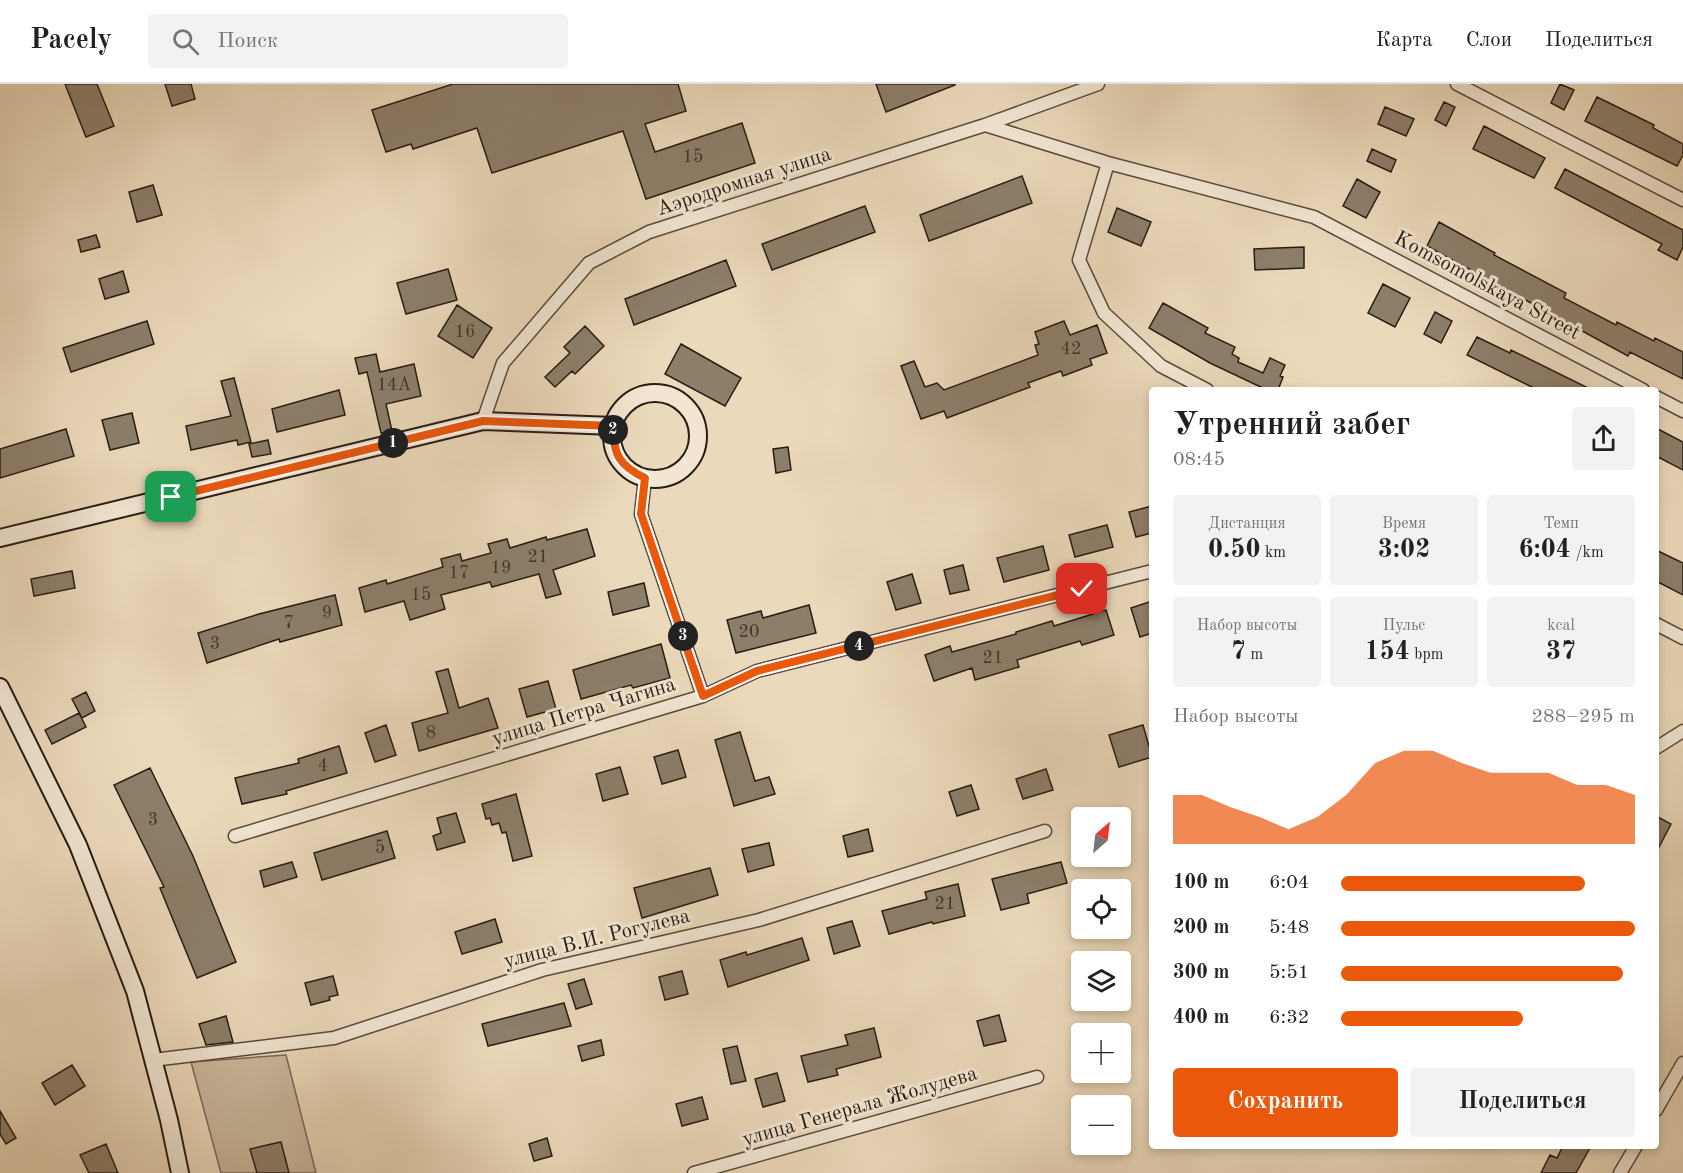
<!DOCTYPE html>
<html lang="ru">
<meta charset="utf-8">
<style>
body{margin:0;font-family:"Old Standard TT",serif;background:#f2f2f2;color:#202124;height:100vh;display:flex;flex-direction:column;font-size:22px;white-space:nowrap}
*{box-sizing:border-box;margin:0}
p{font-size:20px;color:#757577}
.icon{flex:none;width:33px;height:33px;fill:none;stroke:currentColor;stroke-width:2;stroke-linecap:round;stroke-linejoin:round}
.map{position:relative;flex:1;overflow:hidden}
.details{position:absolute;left:1149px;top:303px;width:510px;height:762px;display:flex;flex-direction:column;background:#fff;border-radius:6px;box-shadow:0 3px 9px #0003}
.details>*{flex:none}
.needle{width:39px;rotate:28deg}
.tools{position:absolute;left:1071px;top:723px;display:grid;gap:12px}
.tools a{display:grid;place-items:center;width:60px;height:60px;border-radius:6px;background:#fff;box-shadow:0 3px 9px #0003;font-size:30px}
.pin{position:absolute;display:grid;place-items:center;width:51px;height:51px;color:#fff;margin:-26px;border-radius:12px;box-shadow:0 3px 9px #0006}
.km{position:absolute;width:30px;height:30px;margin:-15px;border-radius:50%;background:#222;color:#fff;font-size:16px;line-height:30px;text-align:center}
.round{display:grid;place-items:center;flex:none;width:63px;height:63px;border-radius:6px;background:#f2f2f2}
.overview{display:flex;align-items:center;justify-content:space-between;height:102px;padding:0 24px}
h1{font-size:33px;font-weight:700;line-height:45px}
.figures{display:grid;grid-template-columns:repeat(3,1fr);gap:9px;height:102px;padding:6px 24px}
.figures div{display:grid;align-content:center;border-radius:6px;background:#f2f2f2;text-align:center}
.figures b{font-size:26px;font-weight:700}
.figures small{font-size:16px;font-weight:400}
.figures p{font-size:16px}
.chart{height:168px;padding:12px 24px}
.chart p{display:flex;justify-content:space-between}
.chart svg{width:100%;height:108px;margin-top:6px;fill:#ea580c;opacity:.7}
.action{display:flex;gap:12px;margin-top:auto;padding:12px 24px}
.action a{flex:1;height:69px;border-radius:6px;background:#ea580c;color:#fff;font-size:24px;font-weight:700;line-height:69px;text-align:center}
.action a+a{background:#f2f2f2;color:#202124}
ul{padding:0 24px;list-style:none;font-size:20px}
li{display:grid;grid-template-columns:96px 72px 1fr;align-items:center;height:45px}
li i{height:15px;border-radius:8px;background:#ea580c}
header{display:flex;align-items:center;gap:36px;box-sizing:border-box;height:84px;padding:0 30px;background:#fff;border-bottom:2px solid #e0e0e0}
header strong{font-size:28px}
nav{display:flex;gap:33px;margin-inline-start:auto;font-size:21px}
.search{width:420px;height:54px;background:#f2f2f2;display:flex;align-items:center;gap:15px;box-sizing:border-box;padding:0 21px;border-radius:6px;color:#757577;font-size:22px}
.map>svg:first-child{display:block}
.green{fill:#cab99e;stroke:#796a58;stroke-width:1.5}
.building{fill:#8d7e6a;stroke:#281c13;stroke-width:1.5}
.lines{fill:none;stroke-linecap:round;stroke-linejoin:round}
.street-casing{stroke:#594b3d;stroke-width:15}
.secondary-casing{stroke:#281c13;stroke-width:20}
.street{stroke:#f2e6d3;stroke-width:12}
.secondary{stroke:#f2e6d3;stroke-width:16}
.route-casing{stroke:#fff;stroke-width:12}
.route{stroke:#ea580c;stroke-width:8}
.labels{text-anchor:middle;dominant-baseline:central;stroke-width:6;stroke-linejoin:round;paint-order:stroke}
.number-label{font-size:18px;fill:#413429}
.street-label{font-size:21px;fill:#281c13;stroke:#f2e6d3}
</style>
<header>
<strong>Pacely</strong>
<div class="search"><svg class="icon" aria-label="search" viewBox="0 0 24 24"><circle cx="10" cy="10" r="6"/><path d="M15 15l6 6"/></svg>Поиск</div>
<nav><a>Карта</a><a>Слои</a><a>Поделиться</a></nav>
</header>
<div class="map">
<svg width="1683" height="1089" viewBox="0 0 1683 1089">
<rect width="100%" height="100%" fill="#ebd9bb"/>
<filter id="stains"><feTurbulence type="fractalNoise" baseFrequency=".00333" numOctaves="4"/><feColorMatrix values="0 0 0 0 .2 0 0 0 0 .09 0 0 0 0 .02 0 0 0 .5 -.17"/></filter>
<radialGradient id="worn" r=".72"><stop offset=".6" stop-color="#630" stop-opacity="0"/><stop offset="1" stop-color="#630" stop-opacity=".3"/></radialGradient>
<path class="green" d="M286 971 316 1089H221L191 978Z"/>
<path class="building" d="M65 0H97L114 42 86 53Z
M165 0H191L195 15 172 22Z
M453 0H678L686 27 645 40 655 68 742 39 755 79 646 115 623 47 492 89 477 44 413 65 411 60 386 68 372 26Z
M876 0H955V1L886 28Z
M1560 0 1574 6 1564 26 1551 19Z
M1597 13 1654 41 1653 44 1683 60V71L1677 82 1585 37Z
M1444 18 1455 23 1446 42 1435 36Z
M1385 23 1414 35 1406 52 1378 40Z
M1484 42 1545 74 1534 94 1473 65Z
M1372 65 1396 76 1391 88 1367 77Z
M1565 85 1683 146V163L1677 176 1658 166 1662 160 1555 104Z
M1022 92 1032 119 929 157 920 131Z
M1357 95 1380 108 1366 134 1343 122Z
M153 101 162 131 137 138 129 108Z
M865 122 875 148 772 186 762 160Z
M1117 124 1151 138 1141 162 1108 148Z
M1439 138 1495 169 1494 171 1566 209 1564 214 1616 241 1617 238 1654 257 1655 254 1683 268V295L1630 268 1628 272 1606 260 1427 162Z
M96 151 100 163 81 168 78 156Z
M1304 163V184L1255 186 1254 165Z
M726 176 736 202 634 241 625 215Z
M448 185 457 216 406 230 397 199Z
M123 187 129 208 105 215 99 195Z
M1383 200 1410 214 1395 243 1368 229Z
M1163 219 1208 244 1205 249 1235 263 1232 270 1239 274 1238 278 1263 289 1270 274 1285 281 1280 292 1283 293 1278 306H1267L1210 279 1149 244Z
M457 221 492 244 473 274 438 252Z
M1435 228 1452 237 1441 259 1424 250Z
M147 237 154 260 71 288 63 264Z
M1064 237 1070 251 1097 241 1107 269 1090 275 1092 281 1063 292 1061 287 1028 299 1030 303 947 334 944 327 921 335 901 282 914 277 925 303 937 299 944 306 1038 271 1035 261 1039 260 1035 248Z
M585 242 604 262 575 290 572 287 555 303 545 293 570 269 564 263Z
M1477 253 1510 269 1511 266 1592 306H1538L1467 271Z
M681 260 741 294 725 322 665 290Z
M376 270 380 288 414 280 421 312 386 320 392 347 381 349 367 288 359 290 355 274Z
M234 294 251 358 238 361 237 356 191 366 186 342 231 332 221 297Z
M339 306 345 331 277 348 272 325Z
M132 329 139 359 110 366 102 336Z
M1656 344 1683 358V386L1656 372Z
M66 345 74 372 0 394V365Z
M268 356 271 370 252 373 249 360Z
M788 363 791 386 776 389 773 365Z
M1152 422V449L1136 453 1129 428Z
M1107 441 1113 463 1075 473 1069 451Z
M587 445 595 472 553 486 561 510 546 514 539 490 492 503 490 498 441 511 445 525 410 536 404 517 365 528 359 504 386 496 387 500 443 483 441 475 460 470 462 477 491 469 488 460 507 455 510 464 546 453 547 456Z
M1043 462 1049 486 1004 498 997 474Z
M1656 466 1683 479V511L1656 497Z
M963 481 969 506 950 510 944 486Z
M72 487 75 504 34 512 31 495Z
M912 490 921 519 896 526 887 498Z
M644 499 649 522 613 531 608 508Z
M335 511 342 541 280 558 279 555 207 579 198 549 259 530Z
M1152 517V549L1140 553 1131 524Z
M809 521 816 549 736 569 727 536 761 527 763 534Z
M1106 526 1114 551 1082 561 1080 557 1017 576 1019 583 975 596 972 584 934 597 925 571 950 562 952 568 1016 550V548L1052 537 1054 542Z
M661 560 670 594 633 604 631 601 581 615 573 586Z
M448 585 459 624 488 614 498 644 419 667 412 639 448 629 436 588Z
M548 597 556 625 527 633 519 605Z
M86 608 95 627 82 634 72 615Z
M79 629 86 643 52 660 45 646Z
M386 641 396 671 375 678 365 649Z
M1143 641 1152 673 1119 683 1109 651Z
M740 648 755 697 769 693 775 710 734 722 715 656Z
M339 662 347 689 286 707 287 710 242 720 235 694 299 679 298 675Z
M678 666 686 693 662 700 654 673Z
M620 683 628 710 603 717 596 690Z
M150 684 193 772 236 878 197 894 160 804 164 803 114 701Z
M1046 685 1053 706 1023 715 1016 695Z
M971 701 979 725 957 732 949 708Z
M516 710 532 772 513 777 506 748 502 749 499 739 492 741 490 734 486 735 482 720Z
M456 729 465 758 437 766 433 752 441 749 437 734Z
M1656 732 1671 740 1656 769Z
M868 745 873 767 848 773 843 752Z
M387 747 395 774 322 796 314 769Z
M769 759 774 781 748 788 742 765Z
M292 778 297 793 264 803 260 787Z
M1061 778 1067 799 1027 810 1029 819 1001 826 992 795Z
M710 784 718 811 642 834 634 804Z
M958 800 965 832 933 840 932 838 889 850 882 827 927 815 925 808Z
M495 835 502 858 462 870 455 848Z
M852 837 860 862 834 870 827 844Z
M802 854 809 876 728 903 720 876 746 868 747 871Z
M682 887 688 910 665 916 659 893Z
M333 892 338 911 329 913 330 916 311 921 305 899Z
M584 895 592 920 576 925 568 900Z
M564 919 571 942 488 962 482 940Z
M999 931 1006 957 984 962 977 937Z
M226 932 233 958 206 961 199 940Z
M874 944 881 973 836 985 838 991 808 998 801 972 848 961 845 951Z
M601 956 604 971 582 977 578 962Z
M737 962 746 997 731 1000 723 965Z
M72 981 85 1002 55 1021 42 999Z
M777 989 785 1017 763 1023 755 995Z
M702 1013 708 1035 682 1042 676 1020Z
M0 1027 16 1054 6 1060 0 1050Z
M547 1054 552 1072 534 1077 529 1060Z
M281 1058 289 1089H257L250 1065Z
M106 1060 118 1089H89L80 1071Z
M1563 1062H1591L1576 1089H1541L1550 1071 1557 1074Z"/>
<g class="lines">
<g class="street-casing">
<path id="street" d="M1457 0 1683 116
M985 41 1108 79 1314 133 1643 306
M1108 79 1079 176 1104 229 1161 282 1207 306
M1656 313 1683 327
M483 337 503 279 589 179 649 148 985 41 1098 0
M645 394 641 430 703 612
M1656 540 1683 554
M1656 664 1683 647
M235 752 703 612 757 587 1152 487
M153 976 334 954 542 886 759 836 1045 747
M1656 1026 1683 979
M694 1089 1037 993
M1620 1089 1636 1062"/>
</g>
<g class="secondary-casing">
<path id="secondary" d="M612 352a43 43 0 1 1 86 0a43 43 0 1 1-86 0Z
M0 454 483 337 614 342
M0 603 78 761 135 907 169 1036 180 1089"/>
</g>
<use href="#street" class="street"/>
<use href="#secondary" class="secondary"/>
</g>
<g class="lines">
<g class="route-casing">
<path id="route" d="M171 413 483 337 614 342C612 370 620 382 645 394L641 430 703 612 757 587 1082 505"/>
</g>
<use href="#route" class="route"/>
</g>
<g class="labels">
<g class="number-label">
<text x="693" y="73">15</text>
<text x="465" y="248">16</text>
<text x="1071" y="265">42</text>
<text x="394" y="301">14А</text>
<text x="538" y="473">21</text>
<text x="501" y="484">19</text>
<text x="459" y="489">17</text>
<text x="421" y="511">15</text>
<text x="327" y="529">9</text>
<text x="289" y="539">7</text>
<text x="749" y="548">20</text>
<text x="215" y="560">3</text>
<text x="993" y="574">21</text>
<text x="431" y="649">8</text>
<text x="323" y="682">4</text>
<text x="153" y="736">3</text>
<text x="380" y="764">5</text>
<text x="945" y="820">21</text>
</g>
<g class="street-label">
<text transform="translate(744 98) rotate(-18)">Аэродромная улица</text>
<text transform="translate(1487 202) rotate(28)">Komsomolskaya Street</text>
<text transform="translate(584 628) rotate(-17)">улица Петра Чагина</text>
<text transform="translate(597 855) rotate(-14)">улица В.И. Рогулева</text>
<text transform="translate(860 1023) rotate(-16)">улица Генерала Жолудева</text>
</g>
</g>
<rect width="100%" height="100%" filter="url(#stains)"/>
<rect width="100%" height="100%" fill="url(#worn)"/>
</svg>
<div class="tools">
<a><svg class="needle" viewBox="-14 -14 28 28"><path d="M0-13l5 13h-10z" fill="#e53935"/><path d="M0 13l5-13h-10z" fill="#757577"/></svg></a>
<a><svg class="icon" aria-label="locate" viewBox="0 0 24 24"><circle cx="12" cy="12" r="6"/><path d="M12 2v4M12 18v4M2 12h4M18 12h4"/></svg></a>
<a><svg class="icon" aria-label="layers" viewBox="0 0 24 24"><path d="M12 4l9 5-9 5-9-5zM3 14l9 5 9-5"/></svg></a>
<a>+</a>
<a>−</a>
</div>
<div class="pin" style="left:171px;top:413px;background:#1e9e55"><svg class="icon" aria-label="arrive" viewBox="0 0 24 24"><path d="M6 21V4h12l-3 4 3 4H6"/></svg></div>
<div class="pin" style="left:1082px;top:505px;background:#d93025"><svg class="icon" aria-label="check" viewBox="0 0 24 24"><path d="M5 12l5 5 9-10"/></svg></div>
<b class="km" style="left:393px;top:359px">1</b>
<b class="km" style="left:613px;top:346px">2</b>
<b class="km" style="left:683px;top:552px">3</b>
<b class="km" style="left:859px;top:562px">4</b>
<section class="details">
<div class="overview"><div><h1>Утренний забег</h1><p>08:45</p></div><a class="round"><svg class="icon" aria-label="share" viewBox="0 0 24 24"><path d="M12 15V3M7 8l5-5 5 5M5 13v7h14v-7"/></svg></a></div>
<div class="figures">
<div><p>Дистанция</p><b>0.50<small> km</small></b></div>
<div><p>Время</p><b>3:02</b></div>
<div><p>Темп</p><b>6:04<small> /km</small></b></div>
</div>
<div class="figures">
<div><p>Набор высоты</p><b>7<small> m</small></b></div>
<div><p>Пульс</p><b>154<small> bpm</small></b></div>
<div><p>kcal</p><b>37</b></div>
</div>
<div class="chart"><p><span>Набор высоты</span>288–295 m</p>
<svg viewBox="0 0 160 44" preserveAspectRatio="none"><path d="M0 44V24L10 24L20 29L30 33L40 38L50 33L60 24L70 11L80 6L90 6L100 11L110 15L120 15L130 15L140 20L150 20L160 24V44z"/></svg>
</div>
<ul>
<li><b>100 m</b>6:04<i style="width:83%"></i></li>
<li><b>200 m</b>5:48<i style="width:100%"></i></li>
<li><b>300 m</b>5:51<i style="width:96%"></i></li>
<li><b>400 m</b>6:32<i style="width:62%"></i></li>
</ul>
<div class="action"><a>Сохранить</a><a>Поделиться</a></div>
</section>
</div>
